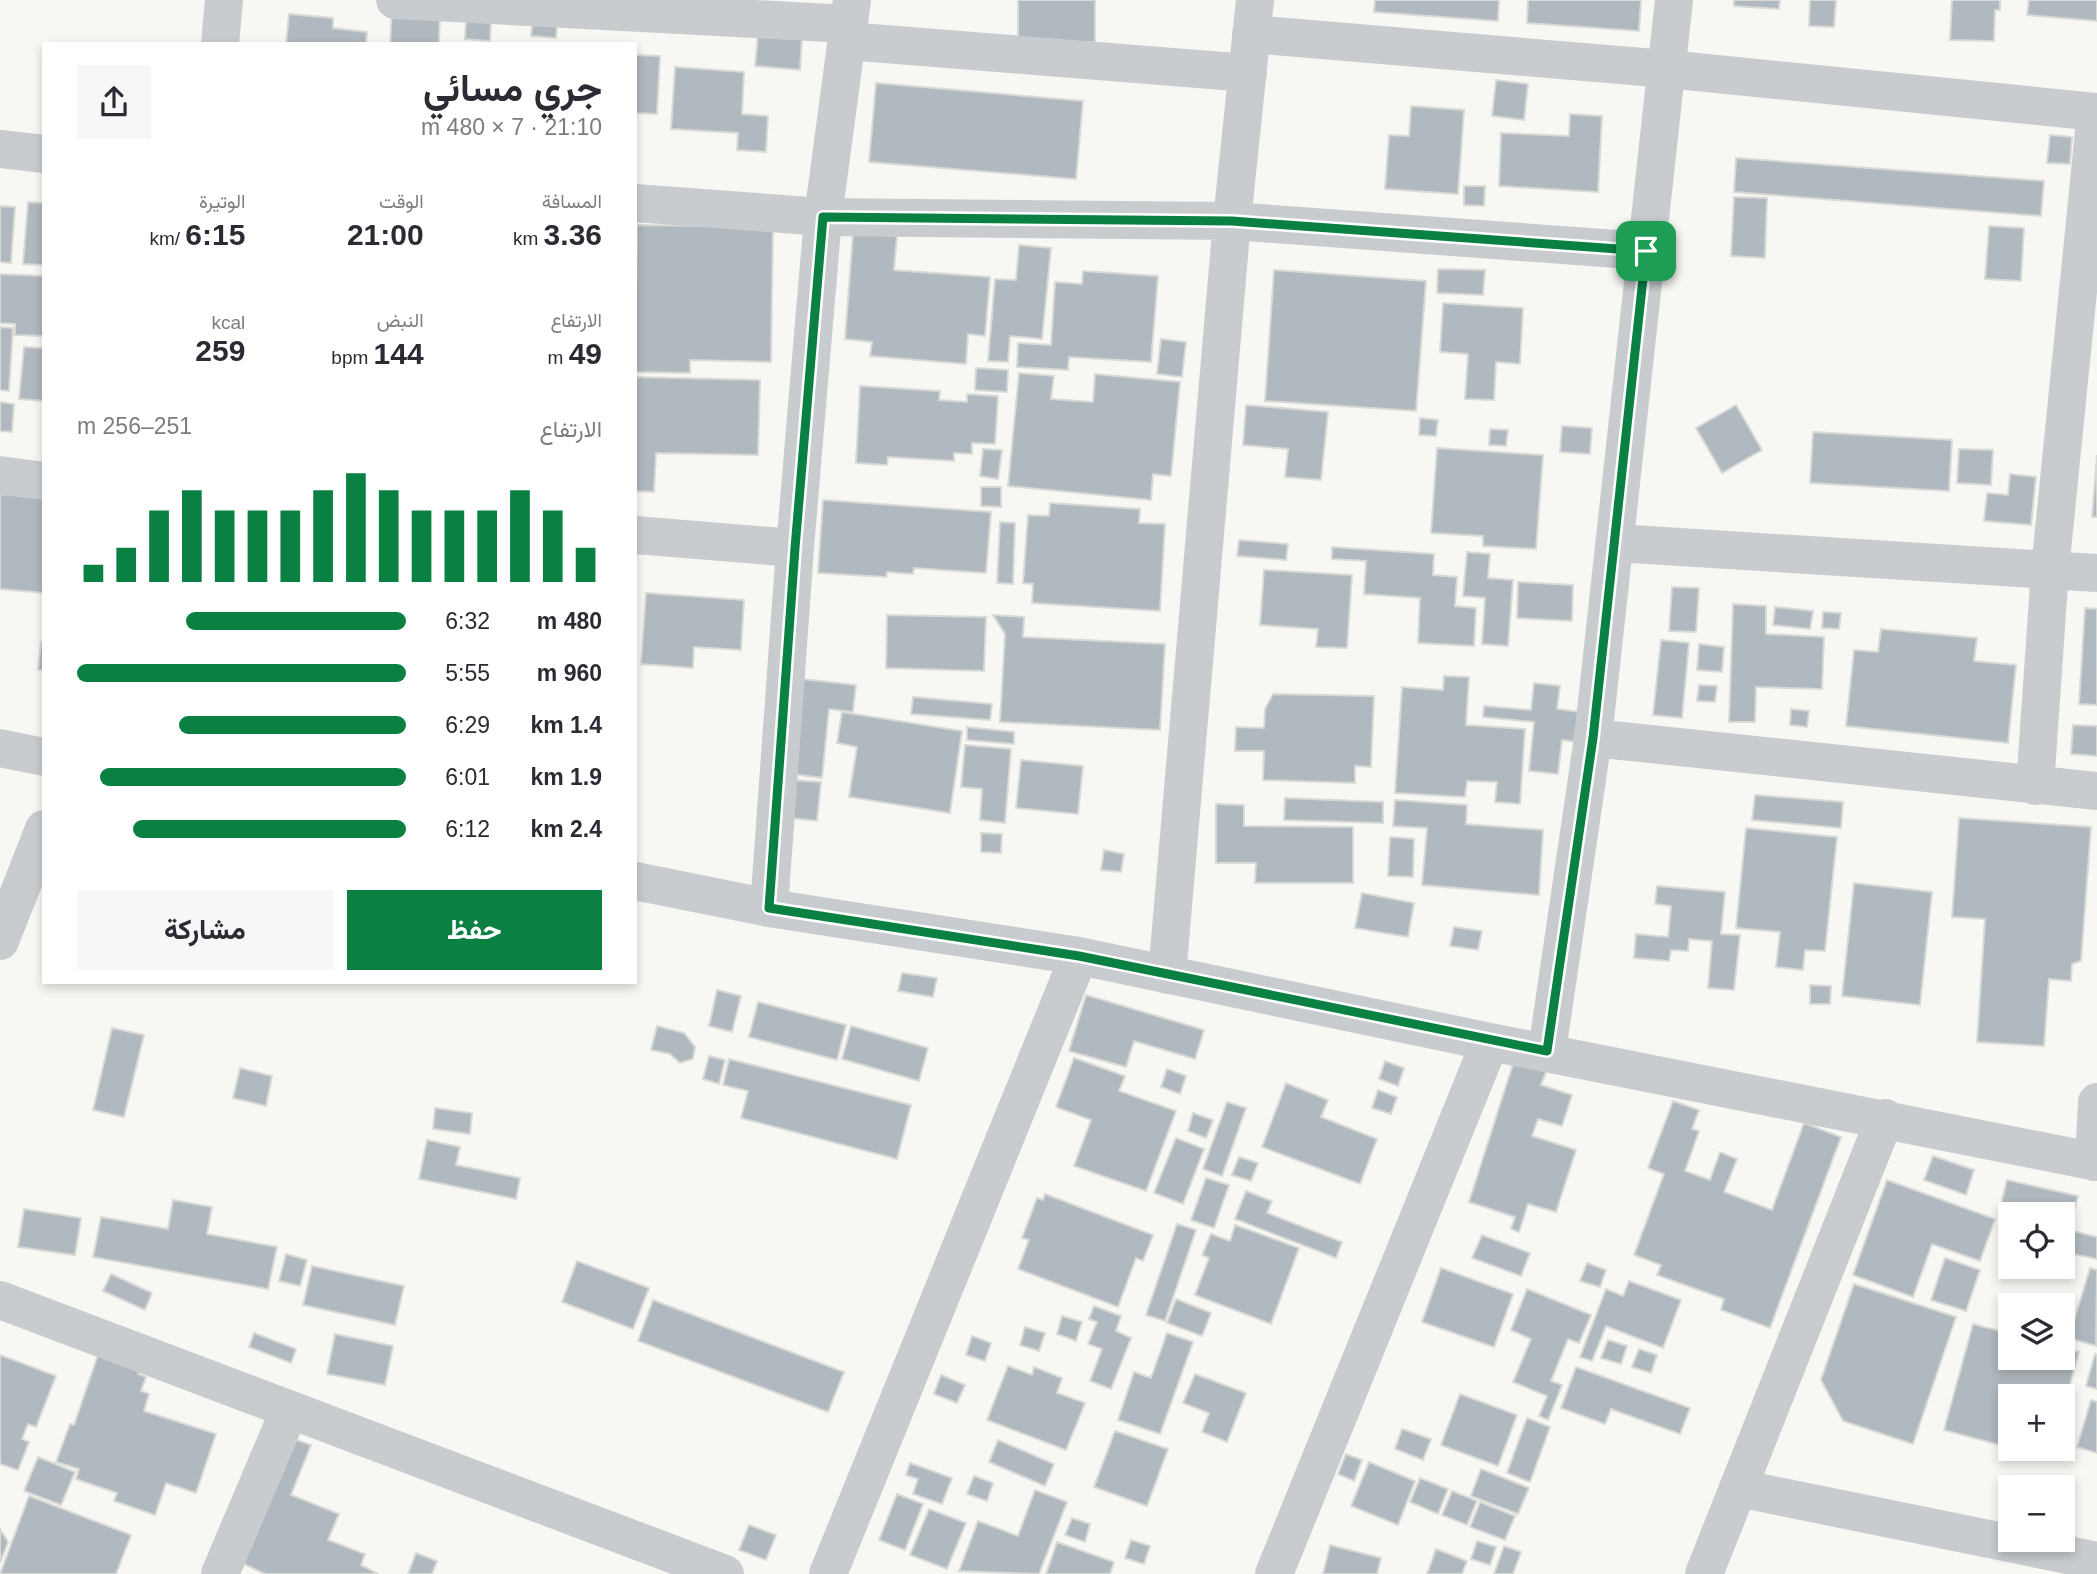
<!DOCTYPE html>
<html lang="ar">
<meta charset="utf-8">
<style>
body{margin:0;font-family:Helvetica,Vazirmatn,sans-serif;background:#f7f7f7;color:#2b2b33;direction:rtl;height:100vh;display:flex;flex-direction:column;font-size:26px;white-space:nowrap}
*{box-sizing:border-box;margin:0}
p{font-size:23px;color:#7c7c81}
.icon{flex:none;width:38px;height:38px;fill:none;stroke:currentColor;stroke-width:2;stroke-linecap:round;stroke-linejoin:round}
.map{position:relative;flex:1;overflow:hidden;direction:ltr}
.drawer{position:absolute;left:42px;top:42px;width:595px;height:942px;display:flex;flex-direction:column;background:#fff;border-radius:0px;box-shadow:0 4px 10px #0003;direction:rtl}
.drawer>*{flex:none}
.fabs{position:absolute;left:1998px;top:1202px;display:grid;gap:14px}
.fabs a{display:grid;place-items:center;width:77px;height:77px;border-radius:0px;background:#fff;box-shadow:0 4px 10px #0003;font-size:35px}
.pin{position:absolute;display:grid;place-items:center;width:60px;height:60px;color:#fff;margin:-30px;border-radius:14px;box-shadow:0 4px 10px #0006}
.round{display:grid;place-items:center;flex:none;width:74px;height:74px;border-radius:0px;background:#f7f7f7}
.headline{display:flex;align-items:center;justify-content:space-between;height:119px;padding:0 35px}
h1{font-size:38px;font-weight:700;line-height:52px}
.metrics{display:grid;grid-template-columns:repeat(3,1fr);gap:10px;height:119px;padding:7px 35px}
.metrics div{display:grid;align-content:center}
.metrics b{font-size:30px;font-weight:700}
.metrics small{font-size:19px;font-weight:400}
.metrics p{font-size:19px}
.chart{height:196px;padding:14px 35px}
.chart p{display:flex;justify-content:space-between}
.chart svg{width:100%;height:126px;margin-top:7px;stroke:#0b8043;stroke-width:6}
.button{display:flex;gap:14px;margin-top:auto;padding:14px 35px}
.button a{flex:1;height:80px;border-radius:0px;background:#0b8043;color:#fff;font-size:28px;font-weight:700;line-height:80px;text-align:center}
.button a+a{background:#f7f7f7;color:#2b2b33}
ul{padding:0 35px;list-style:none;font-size:23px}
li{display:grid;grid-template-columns:112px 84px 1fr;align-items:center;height:52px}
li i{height:18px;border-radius:9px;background:#0b8043}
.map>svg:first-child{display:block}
.building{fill:#b0b9bf;stroke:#d9d9d6;stroke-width:2}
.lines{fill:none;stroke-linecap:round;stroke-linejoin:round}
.minor{stroke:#c9cccf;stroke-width:38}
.route-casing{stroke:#fff;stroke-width:14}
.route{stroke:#0b8043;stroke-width:9}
</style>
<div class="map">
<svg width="2097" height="1574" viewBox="0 0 2097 1574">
<rect width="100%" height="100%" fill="#f7f7f3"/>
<path class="building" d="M1018 0H1095V42H1018Z
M1375 0H1499L1498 21 1374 12Z
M1528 0H1641L1639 31 1527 23Z
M1734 0H1780L1779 9 1734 6Z
M1810 0H1836L1834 27 1809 26Z
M1952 0H2000V10H1995L1994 41 1950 40Z
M2029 0H2097V21L2027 15Z
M392 10 440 13 439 44H390Z
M289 14 333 18V28L367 32 366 44H286Z
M533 15 558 18 556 38 531 36Z
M466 18 491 21 490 41 465 39Z
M758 34 802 38 800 70 755 66Z
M635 55 660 56 657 114 635 113Z
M675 67 744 72 742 114 768 116 766 152 737 150 738 133 671 129Z
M1496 80 1528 84 1524 120 1492 116Z
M876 83 1083 101 1076 179 869 162Z
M1411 106 1464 110 1458 194 1385 189 1389 135 1409 136Z
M1570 114 1602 116 1598 192 1499 186 1501 133 1569 136Z
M2050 135 2072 137 2070 164 2047 163Z
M1736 158 2044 181 2041 216 1734 192Z
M1464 186H1485L1484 206 1464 205Z
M1734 197 1767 198 1765 258 1731 256Z
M28 202 44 203V265L23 264Z
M0 206 15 207 11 263 0 262Z
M637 225 773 227 771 362 690 360V373L635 372Z
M1989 226 2024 228 2021 281 1985 279Z
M853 233 897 236 894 270 990 277 985 336 968 334 966 364 870 356 872 342 845 339Z
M1019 245 1051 248 1042 339 1010 336 1008 362 988 361 995 279 1016 280Z
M1438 269 1485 270 1483 295 1437 293Z
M1274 270 1426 281 1416 411 1265 401Z
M1083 271 1158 276 1151 362 1069 357 1068 370 1017 367 1018 343 1051 345 1055 282 1082 284Z
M0 274 44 276 43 336 15 335V324L0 323Z
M1443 303 1523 308 1520 364 1496 362 1494 400 1465 399 1468 354 1440 352Z
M0 327 13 328 9 391 0 390Z
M1161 339 1186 342 1182 377 1157 374Z
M24 347 44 348V401L19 399Z
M976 368 1008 370 1007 392 975 390Z
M1019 373 1054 376 1051 399 1093 402 1095 374 1180 382 1171 476 1153 474 1151 500 1008 486Z
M635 377 760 380 758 455 656 453 654 492 635 491Z
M860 386 940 391 939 400 967 402V394L998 396 995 444 972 443V454L954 453V461L888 457 887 465 856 463Z
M0 402 14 404 12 432 0 431Z
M1246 405 1328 412 1321 480 1285 477 1288 449 1243 445Z
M1736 405 1762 450 1722 473 1696 428Z
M1420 418 1438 420 1436 436 1419 435Z
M1562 426 1592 428 1590 454 1560 452Z
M1490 429 1508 430 1506 446 1489 445Z
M1813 432 1952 440 1949 491 1810 483Z
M1437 448 1543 455 1536 549 1483 546V536L1431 533Z
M983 449 1002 450 998 479 980 476Z
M1959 449 1993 450 1991 485 1957 483Z
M2097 455V517H2092Z
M2010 474 2036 477 2031 525 1984 521 1987 493 2008 495Z
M981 487H1001V507L981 506Z
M0 494 44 498V593L0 589Z
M823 500 991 512 986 573 914 568 913 574 887 572 886 577 818 573Z
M1050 503 1140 509 1139 523 1165 524 1160 611 1032 603 1033 584 1023 583 1028 515 1049 516Z
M1000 522 1015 523 1013 584 997 583Z
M1239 540 1288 544 1286 560 1237 556Z
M1332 547 1434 554 1433 575 1457 577 1455 606 1476 608 1474 646 1418 643 1420 598 1364 594 1366 561 1332 559Z
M1467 552 1490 554 1488 578 1513 580 1508 646 1482 644 1485 598 1463 596Z
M1264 570 1352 575 1347 648 1316 647 1318 629 1260 625Z
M1518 582 1573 585 1572 621 1517 618Z
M1672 587 1699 588 1696 632 1669 631Z
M646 593 744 600 741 650 694 647 693 668 641 664Z
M1733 604 1766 606V634L1824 637 1822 689 1756 687 1755 722H1729Z
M1775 607 1813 611 1810 629 1773 625Z
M2085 608 2097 609V705L2079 704Z
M1823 612 1841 613 1839 629 1822 628Z
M887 615 986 617 984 671 886 668Z
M993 615 1024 617 1023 637 1165 644 1160 730 1000 722 1005 634Z
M1881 629 1977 638 1974 661 2016 665 2008 743 1846 726 1854 650 1878 652Z
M1661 640 1689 643 1682 718 1653 715Z
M41 642 44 643V670H38Z
M1699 644 1724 647 1722 672 1697 670Z
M1444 676 1469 677 1466 725 1525 729 1520 804 1495 802 1497 782 1467 781 1465 797 1395 793 1402 687 1443 690Z
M802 679 856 685 853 712 829 709 822 778 792 774Z
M1534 683 1560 686 1557 709 1580 712 1577 742 1562 740 1558 774 1529 771 1534 722 1483 717 1484 706 1531 710Z
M1699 685 1717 686 1715 702 1697 701Z
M1273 694 1374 696 1371 767 1355 766V783L1263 780 1264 751H1235L1236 727 1264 728 1265 709Z
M913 697 992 704 990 720 911 714Z
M1791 709 1809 711 1807 727 1790 725Z
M842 712 962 731 950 813 849 797 857 747 837 743Z
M2073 725 2097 726V756L2071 754Z
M967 727 1014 732V744L967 740Z
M965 745 1011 749 1005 823 980 820 982 789 961 787Z
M1021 760 1083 766 1078 814 1016 808Z
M794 780 821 782 817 821 791 818Z
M1755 795 1843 802 1841 828 1752 820Z
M1285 798 1383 802V823L1284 820Z
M1395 800 1467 805 1466 824 1543 830 1539 895 1422 885 1427 828 1393 826Z
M1216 804 1244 805V826L1353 827V883H1255L1256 863H1216Z
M1959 818 2091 827 2081 961 2072 964 2071 981 2049 979 2044 1046 1977 1042 1985 919 1952 917Z
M1746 828 1837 837 1825 951 1805 950 1803 970 1776 967 1780 932 1736 928Z
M981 833 1002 834 1001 853 981 852Z
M1390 837 1414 839 1413 877 1388 876Z
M1104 850 1124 854 1121 872 1101 870Z
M1854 883 1932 892 1920 1005 1842 996Z
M1657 886 1725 892 1721 934 1740 935 1734 990 1708 988 1712 941 1689 939 1688 951 1671 950 1669 961 1634 958 1636 934 1668 937 1671 906 1655 904Z
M1362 893 1414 903 1408 937 1355 928Z
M1454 927 1482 931 1478 950 1450 946Z
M902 973 937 978 933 997 898 991Z
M1810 985 1831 986 1830 1004H1810Z
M717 990 741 996 732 1032 709 1026Z
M1086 995 1204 1030 1195 1059 1134 1041 1126 1067 1069 1051Z
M758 1002 846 1025 837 1060 749 1037Z
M657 1026 684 1033 695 1047 693 1059 680 1063 670 1054 651 1050Z
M851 1026 928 1048 919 1081 842 1059Z
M112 1028 144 1035 124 1117 93 1110Z
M709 1056 725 1060 719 1084 703 1079Z
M1074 1058 1125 1076 1119 1091 1176 1111 1146 1191 1074 1166 1091 1120 1056 1107Z
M729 1059 911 1105 897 1159 741 1118 748 1091 723 1085Z
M1385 1061 1404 1068 1398 1086 1379 1079Z
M1514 1061 1546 1072 1541 1085 1572 1095 1562 1126 1538 1119 1532 1136 1576 1150 1556 1212 1528 1204 1519 1232 1511 1229 1515 1217 1469 1202Z
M240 1068 272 1076 266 1106 233 1098Z
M1167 1069 1186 1076 1180 1094 1161 1087Z
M1286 1083 1328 1100 1321 1117 1377 1139 1360 1184 1262 1147Z
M1378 1090 1397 1097 1391 1114 1372 1108Z
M1673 1101 1699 1110 1692 1129 1699 1131 1685 1171 1710 1180 1720 1152 1737 1159 1724 1192 1772 1210 1804 1123 1841 1137 1770 1328 1721 1310 1724 1299 1657 1275 1661 1265 1634 1255 1664 1174 1648 1168Z
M1227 1102 1246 1108 1222 1176 1203 1169Z
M435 1108 472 1113 470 1134 433 1129Z
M1193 1113 1213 1120 1206 1138 1188 1131Z
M1176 1138 1204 1149 1183 1204 1154 1193Z
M427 1140 460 1147 456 1165 520 1178 516 1199 419 1179Z
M1933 1156 1974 1170 1966 1195 1924 1180Z
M1239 1157 1258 1163 1251 1181 1232 1175Z
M1206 1178 1229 1185 1214 1228 1191 1220Z
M1887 1180 1995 1219 1980 1261 1932 1244 1913 1297 1853 1275Z
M2007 1180 2078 1196 2069 1230 2097 1237V1259L2063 1252V1214H2044L2001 1204Z
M1246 1191 1272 1201 1267 1213 1342 1242 1336 1258 1235 1219Z
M1045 1194 1153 1235 1143 1261 1136 1258 1118 1307 1018 1269 1029 1240 1022 1238 1037 1198 1043 1200Z
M173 1200 212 1207 207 1234 277 1247 268 1289 93 1257 101 1217 168 1229Z
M24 1209 81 1218 75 1255 18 1247Z
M1177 1224 1196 1230 1165 1321 1146 1315Z
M1235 1225 1299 1248 1271 1324 1195 1295 1209 1258 1202 1255 1211 1234 1230 1241Z
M1482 1235 1530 1253 1521 1276 1472 1258Z
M286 1254 307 1260 300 1286 279 1281Z
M1945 1258 1980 1270 1966 1311 1931 1300Z
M577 1261 649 1288 633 1329 562 1302Z
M1587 1263 1606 1270 1600 1287 1580 1281Z
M312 1266 404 1286 395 1325 303 1305Z
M1441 1268 1513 1294 1494 1347 1422 1322Z
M2090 1268 2097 1270 2096 1346 2069 1338Z
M111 1274 152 1293 145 1310 103 1291Z
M1629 1281 1681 1300 1663 1348 1606 1326 1592 1361 1580 1357 1606 1289 1623 1296Z
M1854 1284 1956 1317 1913 1444 1843 1421 1821 1380Z
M1527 1289 1591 1315 1579 1343 1568 1339 1551 1381 1562 1385 1548 1420 1539 1416 1547 1396 1513 1382 1531 1339 1511 1330Z
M1176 1299 1211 1313 1202 1336 1167 1323Z
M653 1300 844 1372 828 1412 638 1341Z
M1094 1306 1121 1316 1116 1331 1131 1338 1111 1389 1090 1381 1102 1349 1088 1344 1097 1322 1089 1319Z
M1062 1316 1082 1322 1076 1341 1057 1334Z
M1973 1324 2011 1334V1358H2063V1348L2079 1352 2063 1409V1396H2011V1448L1944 1430Z
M1025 1327 1045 1333 1039 1351 1020 1345Z
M254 1333 296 1349 291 1363 249 1347Z
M1167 1333 1193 1342 1160 1434 1118 1420 1134 1372 1151 1378Z
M335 1334 393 1346 385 1385 327 1374Z
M972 1336 991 1343 985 1361 966 1355Z
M1608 1340 1627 1346 1621 1364 1601 1358Z
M100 1349 142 1364 138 1374 146 1377 141 1391 149 1394 144 1411 216 1434 196 1493 166 1483 155 1515 114 1501 117 1493 76 1479 79 1469 56 1462 70 1424 74 1425Z
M1639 1349 1657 1355 1651 1373 1632 1367Z
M2095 1354 2097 1355V1389L2086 1386Z
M0 1355 56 1376 36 1427 28 1424 22 1439 29 1442 18 1470 0 1464Z
M1008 1366 1032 1375 1034 1367 1062 1378 1057 1393 1085 1403 1066 1450 987 1420Z
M1576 1367 1690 1408 1680 1434 1611 1409 1605 1424 1561 1408Z
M1195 1374 1246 1393 1227 1442 1202 1432 1209 1413 1183 1403Z
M941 1375 965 1385 957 1403 934 1394Z
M1460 1394 1517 1415 1498 1466 1441 1445Z
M2091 1400 2097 1402V1453L2077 1447Z
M1527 1418 1550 1427 1530 1482 1507 1473Z
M1402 1429 1431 1439 1423 1460 1395 1449Z
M1115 1431 1168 1449 1147 1506 1094 1487Z
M289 1437 311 1445 291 1495 339 1514 328 1540 365 1554 361 1565 378 1574H265L238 1561Z
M998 1440 1054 1464 1045 1486 989 1462Z
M1346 1454 1362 1460 1354 1481 1338 1474Z
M38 1457 75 1472 61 1505 24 1491Z
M1369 1462 1415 1481 1398 1525 1351 1506Z
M910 1463 952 1478 942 1504 913 1494 918 1479 906 1475Z
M1481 1469 1529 1488 1518 1514 1471 1496Z
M974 1476 993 1483 987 1501 967 1494Z
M1420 1478 1448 1489 1438 1514 1410 1502Z
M1035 1490 1067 1502 1039 1574 959 1571 978 1521 1018 1536Z
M1452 1491 1477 1501 1467 1525 1442 1515Z
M897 1494 923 1504 905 1550 879 1540Z
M29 1496 131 1535 116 1574H0Z
M1480 1502 1515 1516 1505 1540 1470 1527Z
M929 1509 966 1523 947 1569 910 1555Z
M1072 1518 1090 1524 1085 1542 1065 1535Z
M749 1525 776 1535 766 1560 739 1550Z
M0 1529 8 1542 0 1563Z
M1131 1540 1150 1546 1144 1564 1125 1558Z
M1477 1541 1496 1547 1490 1565 1471 1559Z
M1057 1542 1114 1562 1110 1574H1046Z
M1330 1545 1381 1558 1377 1574H1323Z
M1504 1546 1521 1552 1513 1574H1494Z
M1436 1549 1467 1561 1462 1574H1427Z
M416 1553 437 1561 432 1574H408Z"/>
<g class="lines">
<path class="minor" d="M395 0 849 24
M1251 34 1667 69 2097 112
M847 41 1248 73
M220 44 224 0
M0 149 44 154
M635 203 823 217 1232 221 1645 251
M0 475 44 481
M635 535 795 548
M1616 543 2097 573
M1593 738 2097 791
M0 748 44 757
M2035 786 2050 570 2096 112
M635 881 769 908 1079 956 1490 1042 2097 1162
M769 908 795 548 823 217 852 0
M0 941 44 829
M1167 975 1232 221 1255 0
M1547 1051 1593 738 1674 0
M2094 1162 2097 1102
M0 1300 725 1574
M1738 1488 2097 1561
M220 1574 289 1411
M828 1574 1079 956
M1274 1574 1490 1042
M1704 1574 1885 1118"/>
</g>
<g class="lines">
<g class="route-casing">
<path id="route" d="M823 217 1232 221 1646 251 1593 738 1547 1051 1079 956 769 908 795 548Z"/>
</g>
<use href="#route" class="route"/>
</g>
</svg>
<div class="fabs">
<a><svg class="icon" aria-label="locate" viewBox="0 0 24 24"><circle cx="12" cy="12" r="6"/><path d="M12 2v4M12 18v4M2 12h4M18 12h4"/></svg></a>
<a><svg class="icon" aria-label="layers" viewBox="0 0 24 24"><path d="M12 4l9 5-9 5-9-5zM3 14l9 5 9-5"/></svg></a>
<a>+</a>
<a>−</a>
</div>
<div class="pin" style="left:1646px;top:251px;background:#1e9e55"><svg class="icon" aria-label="arrive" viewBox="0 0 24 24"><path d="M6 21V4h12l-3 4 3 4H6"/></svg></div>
<section class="drawer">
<div class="headline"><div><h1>جري مسائي</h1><p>21:10 · 7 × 480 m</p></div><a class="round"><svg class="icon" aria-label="share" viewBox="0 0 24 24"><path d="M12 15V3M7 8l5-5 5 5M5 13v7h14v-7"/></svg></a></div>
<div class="metrics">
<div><p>المسافة</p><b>3.36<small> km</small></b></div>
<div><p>الوقت</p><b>21:00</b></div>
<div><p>الوتيرة</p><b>6:15<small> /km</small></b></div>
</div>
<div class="metrics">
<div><p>الارتفاع</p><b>49<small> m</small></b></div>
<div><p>النبض</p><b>144<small> bpm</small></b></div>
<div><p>kcal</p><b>259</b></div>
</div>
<div class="chart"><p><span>الارتفاع</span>251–256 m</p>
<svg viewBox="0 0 160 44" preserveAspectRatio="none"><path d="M5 44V38M15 44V32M25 44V19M35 44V12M45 44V19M55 44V19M65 44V19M75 44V12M85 44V6M95 44V12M105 44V19M115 44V19M125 44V19M135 44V12M145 44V19M155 44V32"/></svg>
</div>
<ul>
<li><b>480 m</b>6:32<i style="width:67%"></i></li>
<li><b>960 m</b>5:55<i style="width:100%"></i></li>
<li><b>1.4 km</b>6:29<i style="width:69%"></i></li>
<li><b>1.9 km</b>6:01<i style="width:93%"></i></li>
<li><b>2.4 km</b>6:12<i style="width:83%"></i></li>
</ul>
<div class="button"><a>حفظ</a><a>مشاركة</a></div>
</section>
</div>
